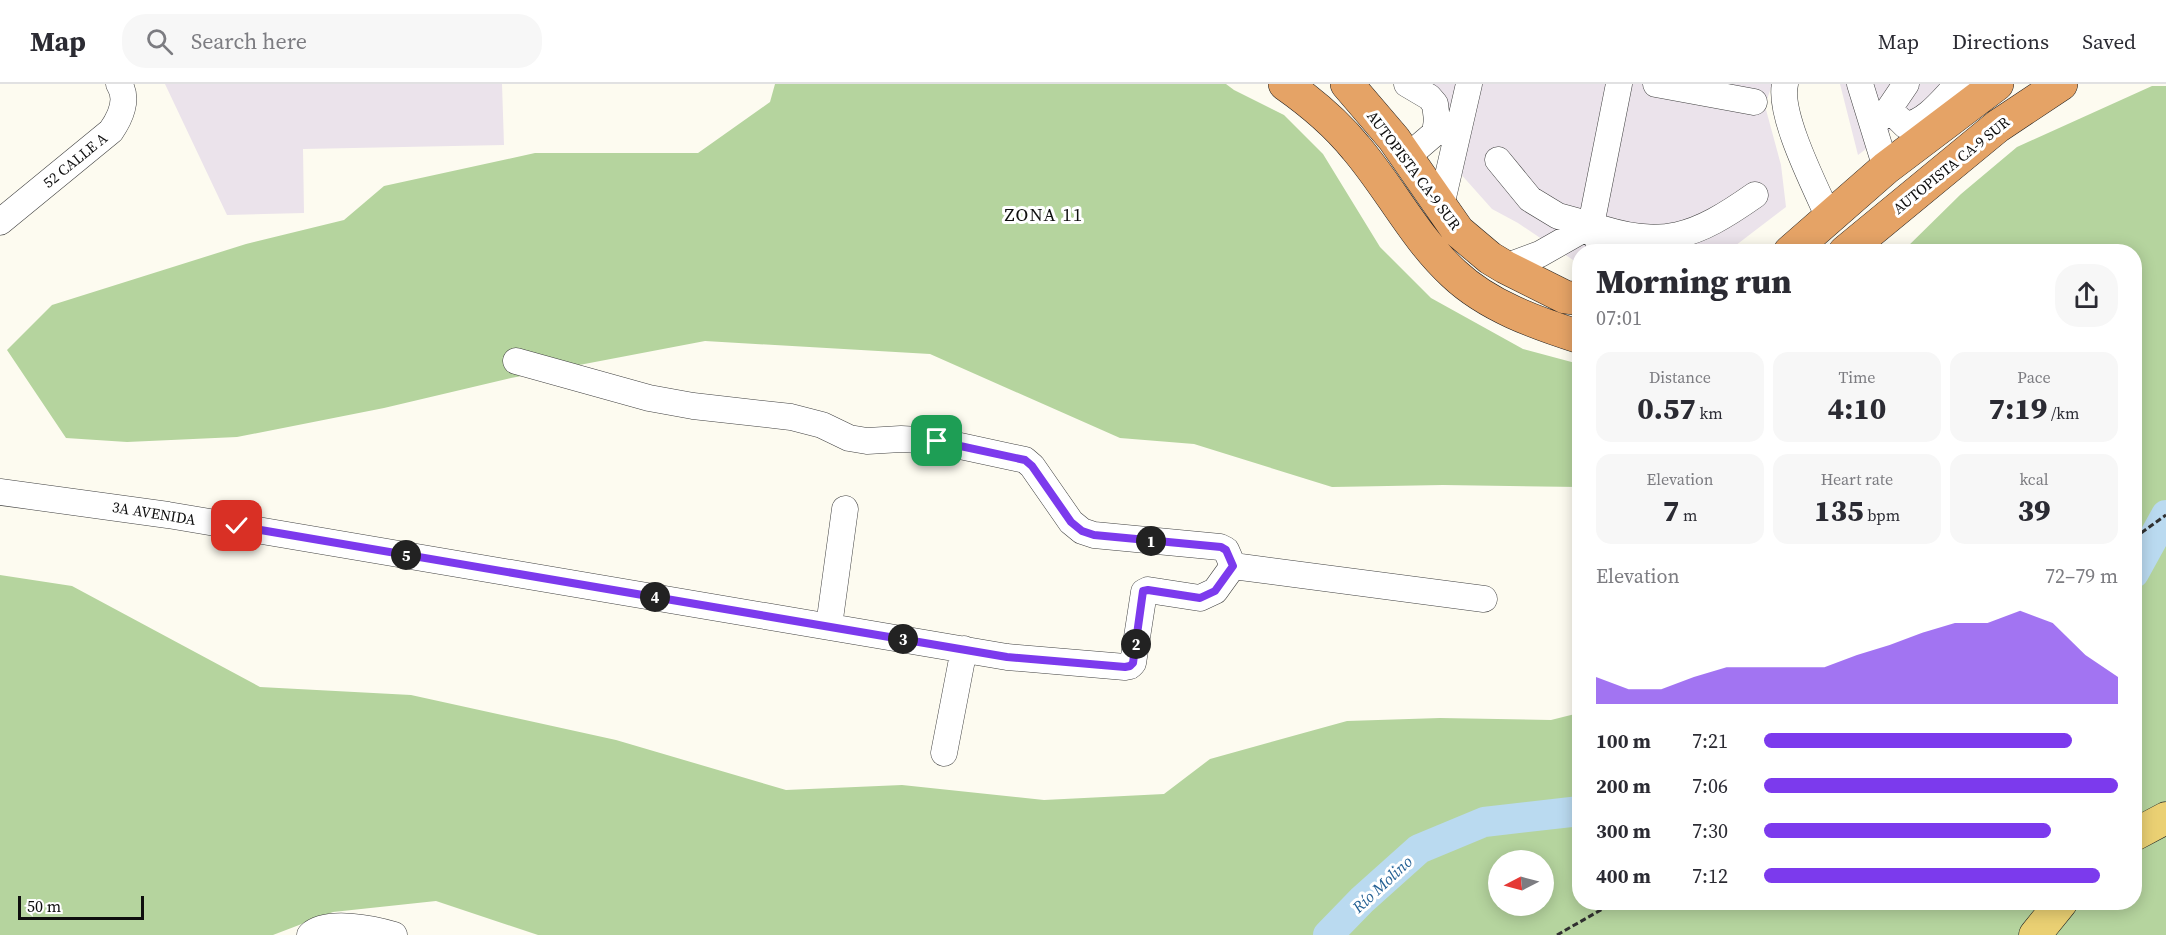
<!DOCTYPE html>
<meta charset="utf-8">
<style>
body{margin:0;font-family:"Source Serif 4",serif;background:#f7f7f7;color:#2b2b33;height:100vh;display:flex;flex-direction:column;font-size:22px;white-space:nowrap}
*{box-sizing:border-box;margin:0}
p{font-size:20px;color:#7c7c81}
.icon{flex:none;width:33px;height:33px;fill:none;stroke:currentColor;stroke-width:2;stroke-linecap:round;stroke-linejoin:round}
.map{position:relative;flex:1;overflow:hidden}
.side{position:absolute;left:1572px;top:160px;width:570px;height:666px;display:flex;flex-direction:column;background:#fff;border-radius:24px;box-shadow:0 3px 15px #0003}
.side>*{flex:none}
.needle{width:39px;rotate:264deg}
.controls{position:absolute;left:1488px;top:766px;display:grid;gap:12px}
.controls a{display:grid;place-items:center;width:66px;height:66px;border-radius:50%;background:#fff;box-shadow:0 3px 15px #0003;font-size:30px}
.scale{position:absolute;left:18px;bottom:15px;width:126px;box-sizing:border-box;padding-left:6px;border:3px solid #0e0e0e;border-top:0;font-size:16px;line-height:21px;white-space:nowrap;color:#0e0e0e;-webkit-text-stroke:4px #fff;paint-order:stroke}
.pin{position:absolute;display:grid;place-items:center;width:51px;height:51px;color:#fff;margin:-26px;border-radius:12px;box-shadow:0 3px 9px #0006}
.km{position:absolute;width:30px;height:30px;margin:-15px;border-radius:50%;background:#222;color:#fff;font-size:16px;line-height:30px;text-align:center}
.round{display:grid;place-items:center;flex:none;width:63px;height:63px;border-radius:24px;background:#f7f7f7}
.headline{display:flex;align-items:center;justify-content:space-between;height:102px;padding:0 24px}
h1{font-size:33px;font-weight:800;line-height:45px}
.metrics{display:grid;grid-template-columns:repeat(3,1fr);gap:9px;height:102px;padding:6px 24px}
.metrics div{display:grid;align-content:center;border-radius:15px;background:#f7f7f7;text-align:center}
.metrics b{font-size:30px;font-weight:800}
.metrics small{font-size:16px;font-weight:400}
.metrics p{font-size:16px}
.chart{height:168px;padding:12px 24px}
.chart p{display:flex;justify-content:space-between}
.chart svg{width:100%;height:108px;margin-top:6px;fill:#7c3aed;opacity:.7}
ul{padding:0 24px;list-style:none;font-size:20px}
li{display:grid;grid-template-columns:96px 72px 1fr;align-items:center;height:45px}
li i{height:15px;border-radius:8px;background:#7c3aed}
header{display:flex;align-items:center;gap:36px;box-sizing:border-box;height:84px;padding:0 30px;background:#fff;border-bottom:2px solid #e1e1e2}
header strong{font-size:28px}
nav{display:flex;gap:33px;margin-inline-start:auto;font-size:21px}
.search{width:420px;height:54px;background:#f7f7f7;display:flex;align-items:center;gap:15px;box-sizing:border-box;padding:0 21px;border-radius:24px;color:#7c7c81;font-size:22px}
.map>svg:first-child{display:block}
.industrial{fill:#ebe3eb}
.forest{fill:#b5d49e;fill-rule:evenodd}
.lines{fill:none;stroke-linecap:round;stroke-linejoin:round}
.river{stroke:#badaf0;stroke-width:30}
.minor-casing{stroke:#414141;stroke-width:27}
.major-casing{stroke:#1f1f1f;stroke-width:33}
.highway-casing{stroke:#1f1f1f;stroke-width:34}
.path{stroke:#303030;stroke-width:3;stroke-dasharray:6 3;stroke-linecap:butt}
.minor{stroke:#fff;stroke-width:26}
.major{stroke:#ead073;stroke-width:32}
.highway{stroke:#e5a366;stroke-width:33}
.route-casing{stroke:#fff;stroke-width:12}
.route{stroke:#7c3aed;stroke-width:8}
.labels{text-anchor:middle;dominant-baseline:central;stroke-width:6;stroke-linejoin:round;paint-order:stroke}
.street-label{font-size:15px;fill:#0e0e0e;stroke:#fff}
.water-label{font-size:16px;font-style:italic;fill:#246093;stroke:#fff}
.quarter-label{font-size:18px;letter-spacing:1.5px;fill:#0e0e0e;stroke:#fff}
</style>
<header>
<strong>Map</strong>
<div class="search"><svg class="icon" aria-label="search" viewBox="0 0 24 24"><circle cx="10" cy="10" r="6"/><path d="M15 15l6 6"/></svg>Search here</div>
<nav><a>Map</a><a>Directions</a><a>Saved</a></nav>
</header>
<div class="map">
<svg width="2166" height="851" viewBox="0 0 2166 851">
<rect width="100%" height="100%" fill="#fdfbf0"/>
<path class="industrial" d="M165 0H502L504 61 303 65 304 129 227 131Z
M1402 0H1458L1451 44Z
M1478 0H1772L1765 22 1781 81 1786 123 1727 168H1580L1579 180 1518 139 1492 125 1459 88Z
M1840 0H1952L1858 71Z"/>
<path class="forest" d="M775 0H1226L1234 6 1284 31 1323 70 1380 163 1431 214 1523 265 1579 280V403L1443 401 1332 403 1194 360 1120 354 930 270 705 257 511 294 384 324 237 353 127 358 66 354 7 266 52 221 246 160 344 136 384 102 535 69H698L770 18Z
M2152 2H2166V851H538L436 817 333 828 273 851H0V491L72 502 260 603 411 611 616 656 786 706 902 701 1044 716 1164 710 1210 675 1347 637 1440 634 1551 636 1579 629 1580 819H2134V168H1902L1961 110 2017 63ZM1498 777H1544V822H1498Z"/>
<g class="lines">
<path class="river" d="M2134 489 2166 431
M1328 851 1362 816 1419 765 1484 738 1580 727"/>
<g class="minor-casing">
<path id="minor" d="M1407 0 1429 13 1435 20 1437 36 1435 49 1407 73
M1619 0 1591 141C1663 166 1695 153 1755 111
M1656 0 1754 18
M1785 0C1778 31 1816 104 1829 134
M1860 0 1886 84
M1889 25 1905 41C1926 39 1944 14 1958 0
M1877 37 1889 25 1906 0
M1498 76 1530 115 1558 132 1591 141 1603 168
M1441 122 1469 0
M0 138 111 47C120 34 129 15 119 0
M1505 183 1540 170 1591 141
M516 277 649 314 693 322 791 333 822 341 849 354 867 357 901 355 937 357 1025 376 1032 382 1071 438 1082 447 1094 451 1220 463 1226 466 1233 482
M0 408 168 431 1007 573 1125 583 1130 582 1133 579 1144 508 1148 506 1200 514 1215 507 1233 482
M1233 482 1484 515
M829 542 845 425
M944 669 964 565
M310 851C327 835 374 845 394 851"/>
</g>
<g class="major-casing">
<path id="major" d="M2134 751 2166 734
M2035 851 2061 819"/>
</g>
<g class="highway-casing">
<path id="highway" d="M1285 0C1312 19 1335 38 1356 64 1391 105 1414 153 1454 190 1488 222 1536 239 1580 253
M1347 0 1394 55 1458 147 1490 174 1505 183 1565 213 1580 215
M1790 168 1886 84 1997 0
M1845 168 1998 42 2061 0"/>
</g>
<path class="path" d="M2134 454 2166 431
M1557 851 1613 819"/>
<use href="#minor" class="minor"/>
<use href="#major" class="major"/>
<use href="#highway" class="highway"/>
</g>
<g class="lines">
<g class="route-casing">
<path id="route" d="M237 442 1007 573 1125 583 1130 582 1133 579 1143 507 1148 506 1200 514 1215 507 1233 482 1226 466 1221 463 1094 451 1082 447 1071 438 1032 382 1025 376 937 357"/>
</g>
<use href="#route" class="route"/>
</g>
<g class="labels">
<g class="street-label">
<text transform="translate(75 76) rotate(-39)">52 CALLE A</text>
<text transform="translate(1951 81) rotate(-39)">AUTOPISTA CA-9 SUR</text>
<text transform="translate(1414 86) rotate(53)">AUTOPISTA CA-9 SUR</text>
<text transform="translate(154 429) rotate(9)">3A AVENIDA</text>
</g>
<g class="water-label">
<text transform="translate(1382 800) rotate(-43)">Río Molino</text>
</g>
<g class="quarter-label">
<text x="1044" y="130">ZONA 11</text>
</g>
</g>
</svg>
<div class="controls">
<a><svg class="needle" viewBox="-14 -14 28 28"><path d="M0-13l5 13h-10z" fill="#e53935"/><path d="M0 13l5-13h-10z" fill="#7c7c81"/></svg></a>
</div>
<div class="scale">50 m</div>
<div class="pin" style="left:937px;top:357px;background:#1e9e55"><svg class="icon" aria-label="arrive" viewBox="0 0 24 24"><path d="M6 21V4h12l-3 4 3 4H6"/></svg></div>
<div class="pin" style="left:237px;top:442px;background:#d93025"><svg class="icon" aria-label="check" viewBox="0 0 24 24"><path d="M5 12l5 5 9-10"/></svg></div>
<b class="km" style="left:1151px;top:457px">1</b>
<b class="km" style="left:1136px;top:560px">2</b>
<b class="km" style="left:903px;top:555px">3</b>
<b class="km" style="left:655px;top:513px">4</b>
<b class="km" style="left:406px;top:471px">5</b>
<section class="side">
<div class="headline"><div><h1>Morning run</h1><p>07:01</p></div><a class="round"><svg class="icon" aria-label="share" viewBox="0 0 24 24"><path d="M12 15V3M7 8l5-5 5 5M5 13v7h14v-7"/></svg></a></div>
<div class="metrics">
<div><p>Distance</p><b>0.57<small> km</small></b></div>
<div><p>Time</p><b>4:10</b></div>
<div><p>Pace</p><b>7:19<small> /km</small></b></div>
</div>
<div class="metrics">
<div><p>Elevation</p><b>7<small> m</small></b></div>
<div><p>Heart rate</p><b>135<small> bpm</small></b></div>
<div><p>kcal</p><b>39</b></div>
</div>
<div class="chart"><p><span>Elevation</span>72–79 m</p>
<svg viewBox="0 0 160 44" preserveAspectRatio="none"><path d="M0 44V33L10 38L20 38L30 33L40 29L50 29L60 29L70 29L80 24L90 20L100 15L110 11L120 11L130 6L140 11L150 24L160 33V44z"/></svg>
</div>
<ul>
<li><b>100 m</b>7:21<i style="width:87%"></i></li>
<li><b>200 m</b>7:06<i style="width:100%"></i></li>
<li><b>300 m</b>7:30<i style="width:81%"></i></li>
<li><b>400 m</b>7:12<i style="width:95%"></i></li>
</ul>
</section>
</div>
